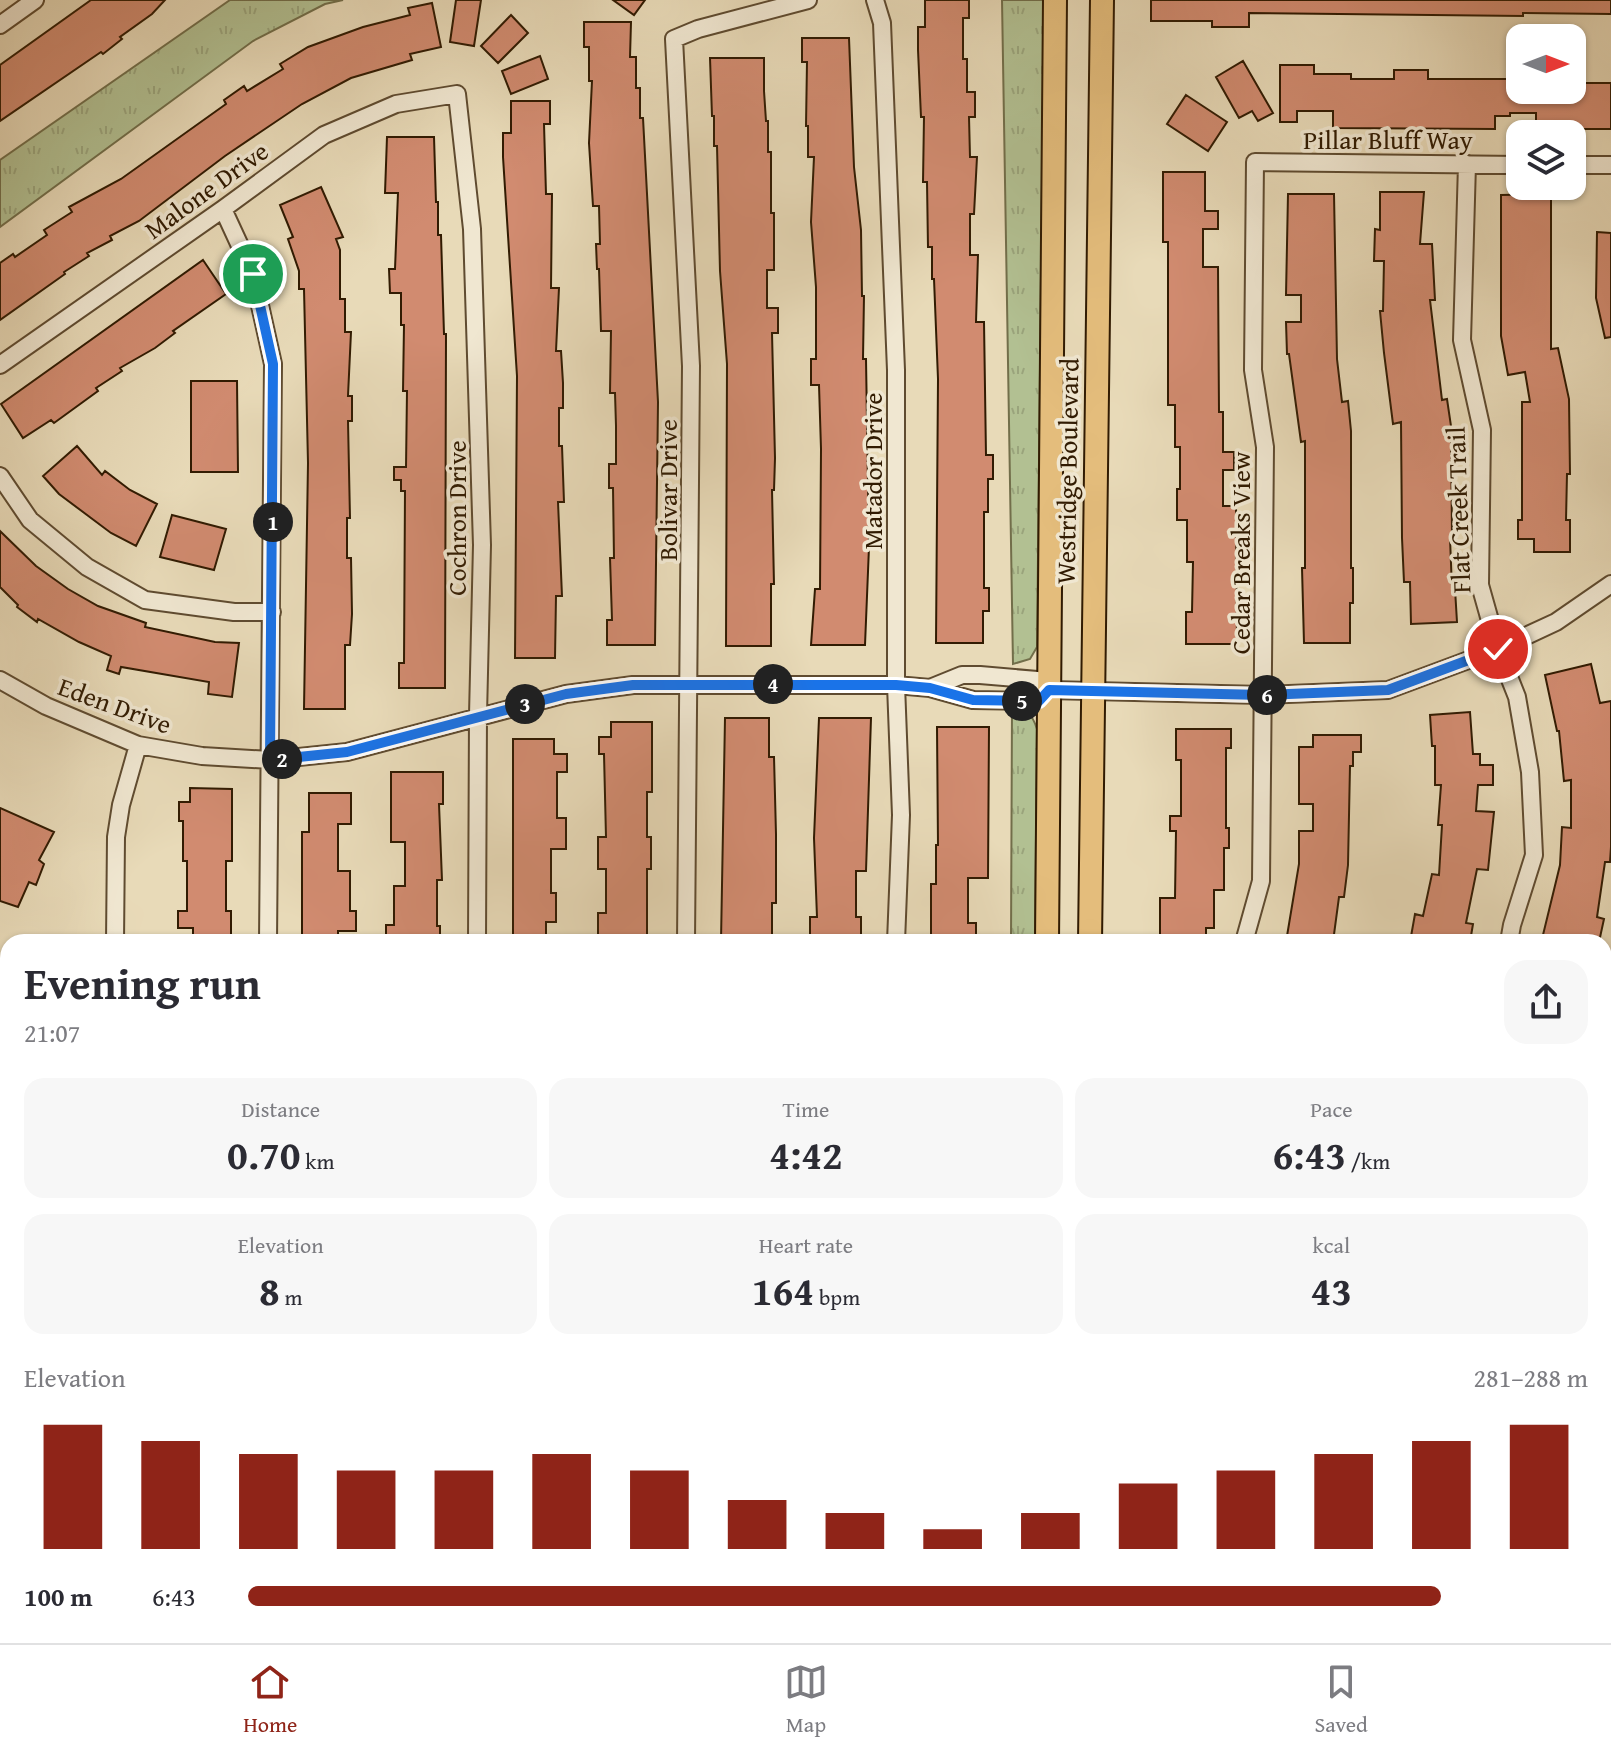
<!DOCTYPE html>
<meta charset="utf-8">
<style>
body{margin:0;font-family:"Gentium Book Plus",serif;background:#f7f7f7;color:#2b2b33;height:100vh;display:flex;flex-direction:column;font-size:30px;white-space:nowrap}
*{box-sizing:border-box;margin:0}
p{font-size:26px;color:#7c7c81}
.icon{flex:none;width:44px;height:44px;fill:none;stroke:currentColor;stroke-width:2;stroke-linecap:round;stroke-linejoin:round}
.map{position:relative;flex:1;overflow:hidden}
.details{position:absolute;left:0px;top:934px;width:1612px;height:710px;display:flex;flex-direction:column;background:#fff;border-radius:24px 24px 0 0;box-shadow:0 2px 6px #0004}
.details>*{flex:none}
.needle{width:52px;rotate:90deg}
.buttons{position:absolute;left:1506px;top:24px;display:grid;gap:16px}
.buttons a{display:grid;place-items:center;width:80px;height:80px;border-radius:16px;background:#fff;box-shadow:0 2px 6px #0004;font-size:40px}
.pin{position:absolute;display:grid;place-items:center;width:68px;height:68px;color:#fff;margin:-34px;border:4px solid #fff;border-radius:50%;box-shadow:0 2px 8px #0007}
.km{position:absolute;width:40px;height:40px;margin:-20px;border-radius:50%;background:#222;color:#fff;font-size:22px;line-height:40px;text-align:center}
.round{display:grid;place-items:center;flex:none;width:84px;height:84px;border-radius:24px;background:#f7f7f7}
.headline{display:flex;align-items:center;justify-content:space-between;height:136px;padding:0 24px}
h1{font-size:44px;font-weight:800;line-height:60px}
.stats{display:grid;grid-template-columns:repeat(3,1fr);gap:12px;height:136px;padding:8px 24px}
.stats div{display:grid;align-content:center;border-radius:20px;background:#f7f7f7;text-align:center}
.stats b{font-size:40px;font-weight:800}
.stats small{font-size:22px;font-weight:400}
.stats p{font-size:22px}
.chart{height:224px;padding:16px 24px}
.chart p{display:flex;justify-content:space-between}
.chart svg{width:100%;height:144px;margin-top:8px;stroke:#8f2418;stroke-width:6}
ul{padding:0 24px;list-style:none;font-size:26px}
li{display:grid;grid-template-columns:128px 96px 1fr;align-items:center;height:60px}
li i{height:20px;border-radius:10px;background:#8f2418}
.tab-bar{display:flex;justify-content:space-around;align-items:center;height:112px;border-top:2px solid #e1e1e2;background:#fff;font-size:22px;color:#7c7c81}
.tab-bar a{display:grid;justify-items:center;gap:4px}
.tab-bar .current{color:#8f2418}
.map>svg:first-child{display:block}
.grass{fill:url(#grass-tufts);stroke:#726e4a;stroke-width:2}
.forest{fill:url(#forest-crowns);stroke:#726e4a;stroke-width:2}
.building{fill:#d18b70;stroke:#311b02;stroke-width:2}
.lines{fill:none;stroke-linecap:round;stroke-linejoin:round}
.minor-casing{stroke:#5f4b30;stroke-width:20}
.major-casing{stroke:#311b02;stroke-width:26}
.minor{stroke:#f0e7d1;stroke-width:16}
.major{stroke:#e4bd7c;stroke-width:22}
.route-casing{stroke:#fff;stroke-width:16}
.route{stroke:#1a73e8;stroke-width:10}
.labels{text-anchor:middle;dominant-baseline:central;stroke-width:7;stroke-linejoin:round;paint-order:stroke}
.street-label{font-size:26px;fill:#311b02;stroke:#f0e7d1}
</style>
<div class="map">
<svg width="1611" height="1643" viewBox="0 0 1611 1643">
<defs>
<pattern id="grass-tufts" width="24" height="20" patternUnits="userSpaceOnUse" patternTransform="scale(2)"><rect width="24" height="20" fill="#b2c092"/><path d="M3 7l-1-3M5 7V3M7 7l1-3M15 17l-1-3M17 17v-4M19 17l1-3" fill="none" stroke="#9aa47c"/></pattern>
<pattern id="forest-crowns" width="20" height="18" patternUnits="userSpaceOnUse" patternTransform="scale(2)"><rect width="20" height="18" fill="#b2c092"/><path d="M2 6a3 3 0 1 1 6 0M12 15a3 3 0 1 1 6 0" fill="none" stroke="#9aa47c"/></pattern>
</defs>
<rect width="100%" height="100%" fill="#e8dab8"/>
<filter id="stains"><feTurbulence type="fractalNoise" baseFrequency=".0025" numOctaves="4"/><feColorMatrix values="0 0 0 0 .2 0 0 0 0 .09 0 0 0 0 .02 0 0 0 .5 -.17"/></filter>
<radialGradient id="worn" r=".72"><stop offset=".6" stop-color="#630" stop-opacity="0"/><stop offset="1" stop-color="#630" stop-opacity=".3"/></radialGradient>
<path class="grass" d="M230 0H343L325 4 253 41 0 227V160Z
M1002 0H1044L1037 647 1030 659 1013 664Z
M1012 708C1027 708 1033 716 1037 729L1035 942H1011Z"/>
<path class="forest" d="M0 1108 8 1111V1288L0 1303Z"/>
<path class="building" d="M91 0H165L152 14 120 37 122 39 103 54 101 52 0 121V65Z
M456 0H481L474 46 450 42Z
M613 0H645L634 15Z
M925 0H969V18H963V59H967V92H975V117H969L970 157H977L974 214H970V255H978L976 322H984L986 455H993V479H988V512H984V588H989V611H983V643H936L938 379 934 279H932V247H928L927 182H923L924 117H921L918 50V27H925Z
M1151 0H1611V14L1523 13V16L1249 13V27H1212V21H1151Z
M432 3 441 47 410 54 412 60 351 78 302 104 225 156 139 221 110 236 112 240 87 253 89 256 64 272 65 274 0 320V263L13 254 15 257 47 235 44 230 72 212 69 207 121 179 226 104 224 100 244 86 247 91 283 69 280 64 308 47 363 27 410 15 408 8Z
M511 15 528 33 498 63 481 46Z
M584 22H631L630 57H636V88H640V118H643L658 402 655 645H607V620H612L610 558H614L613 488H609V464H616V426L615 393H610L611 331H601L599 269H597L596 244H600L599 206H593L589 143 592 81H589V47H584Z
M802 38H849L854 167 861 230 862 296H864L863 359H866L869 547 865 645H811L815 589H820L821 449 819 385H811V359H816V287L811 222 814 157H808V126H806L807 62H802Z
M540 56 548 79 511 94 502 71Z
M710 58H764V91L766 121H768V152H771V213H774V270H767V308H778V333H772L775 458 774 490H772L774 584H771V646H726L727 364 720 271 717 146H714V116H712Z
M1243 61 1273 113 1258 121 1252 111 1239 118 1216 77Z
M1280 65H1314V74H1351V79H1394V70H1428V79H1510V90H1572V83H1611V129H1536V113H1510V116H1495V129L1333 128V111H1297V122H1280Z
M1186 95 1227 122 1208 151 1167 124Z
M511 101H550V124H544L546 194H552L551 288H559L556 351H561L563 383V408H559V446H562L564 502H558L562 596H556L555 658H515L517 376 503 157V133H511Z
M387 137H434L436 202H438V235H441L444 334H446L445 688H399V663H404L405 491H401V480H394V467H406L407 391H403L404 325H401V293H390L389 269H395L398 193H385Z
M1163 172H1205V211H1218V229H1203V267H1218L1219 412H1223V452H1234V470H1223V506H1236L1237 644H1186V612H1192L1193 562H1187V520H1177V489H1180V447H1175V405H1168V242H1163Z
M321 187 343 237 336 239 340 250V299H345V332H351L348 396H352V421H348L350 518H347V558H351L352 614 350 645H345V709H304L308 463 304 289H299V271L288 239 293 237 280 205Z
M1380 192H1424L1420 244H1432L1435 300H1430L1442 400 1447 399 1451 426 1452 538H1450L1452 589H1455L1457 622 1411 624 1410 582H1404L1402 538 1401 422 1393 424 1384 353 1380 311H1383L1384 261H1374L1375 229 1380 230Z
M1288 194H1334L1337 359 1342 402 1348 401 1351 431V568H1353V603H1350V643H1304L1302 568H1305V441L1301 442 1289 354H1287L1286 322H1301V295H1286Z
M1551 194V349L1558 348 1569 399 1570 474H1567L1566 520H1570V552H1534V539H1518V520H1522V402H1530L1525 372 1508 375 1501 336V195Z
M1597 232 1611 233V337L1605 338 1596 298Z
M203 260 226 294 173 331 175 333 155 348 120 368 122 371 96 388 98 391 54 423 51 420 23 438 1 404Z
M191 381H237L238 472H191Z
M77 446 102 475 105 471 130 490 157 504 136 546 111 533 59 494 43 476Z
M172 515 226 529 214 570 160 557Z
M0 531 36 566 68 589 98 606 146 623 145 627 215 642 239 643 232 697 208 694 209 682 121 667 119 674 107 670 111 656 79 642 38 619 37 622 17 607 18 605 0 587Z
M1591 664 1600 703 1611 701V847L1610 862H1605L1597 917 1604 919 1599 942H1553L1542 939 1560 865 1562 827 1571 828V780L1564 781 1559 731H1557L1545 675Z
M1470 712 1473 754H1480V765H1493V785H1478L1476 811 1494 812 1488 870 1477 869 1466 923 1473 924 1470 942H1410L1415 914 1423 916 1432 874 1439 875 1442 825H1438L1441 785H1435V746H1432L1430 715Z
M725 718H769V757H774L776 834V903H772V941H721Z
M819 718H871L866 871H856V917H861V942H810V917H817L814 838Z
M611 722H652V792H647V837H651V869H647V942H598V913H606V869H598V837H606L604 754H599V737H611Z
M937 727H989L988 878H968V923H976V942H931V884H936V845H938Z
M1176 729H1231V748H1226V828H1229V848H1224V890H1214V928H1206V942H1160V898H1175L1176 831H1170V816H1181V760H1176Z
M1313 735H1361V752H1353V766H1350L1348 865 1344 897H1339L1333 942H1286L1299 864V831H1313V804H1299V747H1313Z
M513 739H554V754H567V772H557V818H566V849H551V893H556V922H546V942H513Z
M391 772H443V804H439L442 880H437V926H440V942H386V925H394V886H405V842H391Z
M190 788 232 789V861H226V911H231V942H193V928H178V911H187V861H183V821H179V802H190Z
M309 793H351V824H338V871H350V911H356V931H338V942H302V832H309Z
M0 808 54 832 39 860 44 864 36 885 29 882 18 907 0 901Z"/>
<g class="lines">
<g class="minor-casing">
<path id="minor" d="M875 0 882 23 896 370V685L901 815 896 942
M0 25 35 0
M1467 164 1462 340 1482 430 1480 585 1498 649 1517 697 1530 772 1534 855 1512 925 1509 942
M1572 165H1611
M223 209 253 274 273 364 268 942
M0 365 223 209 324 135 396 104 457 94 472 229 482 545 478 715 477 942
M0 476 30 520 87 567 145 600 234 612H272
M0 680 46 706 138 745 202 756 270 760 347 752 566 694 633 685H896L930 688 973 700 1031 701H1039L1049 690
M930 688 962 675H980L1037 680 1049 690 1263 695 1388 690 1498 649 1556 622 1611 584
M115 942 116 837 121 805 138 745
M686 942 691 366 674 39 698 29 808 0
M1244 942 1261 881 1265 447 1253 370 1255 162 1520 165
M1604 1145 1611 1146
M0 1327 8 1317
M0 1538 8 1542
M178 1636 194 1643
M1245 1636V1643
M1477 1636V1643
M667 1643V1636
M885 1643V1636"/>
</g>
<g class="major-casing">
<path id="major" d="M1047 942 1055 0
M1090 942 1102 0
M1085 1636V1643
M1041 1643V1636"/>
</g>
<use href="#minor" class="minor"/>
<use href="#major" class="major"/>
</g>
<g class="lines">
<g class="route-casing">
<path id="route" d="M253 274 273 364 270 760 347 752 566 694 633 685H896L930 688 973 700 1031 701H1039L1049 690 1263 695 1388 690 1498 649"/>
</g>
<use href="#route" class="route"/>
</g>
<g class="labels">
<g class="street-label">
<text x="1388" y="139">Pillar Bluff Way</text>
<text transform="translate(206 190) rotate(-36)">Malone Drive</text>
<text transform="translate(872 471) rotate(-90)">Matador Drive</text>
<text transform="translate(1067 471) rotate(-89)">Westridge Boulevard</text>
<text transform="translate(667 490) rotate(-90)">Bolivar Drive</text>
<text transform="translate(1458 510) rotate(-92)">Flat Creek Trail</text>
<text transform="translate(456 518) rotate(-90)">Cochron Drive</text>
<text transform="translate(1240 553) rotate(-90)">Cedar Breaks View</text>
<text transform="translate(115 705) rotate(20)">Eden Drive</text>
</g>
</g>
<rect width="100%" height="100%" filter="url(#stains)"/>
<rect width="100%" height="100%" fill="url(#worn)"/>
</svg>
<div class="buttons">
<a><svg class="needle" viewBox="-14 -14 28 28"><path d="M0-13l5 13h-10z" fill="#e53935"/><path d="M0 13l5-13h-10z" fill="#7c7c81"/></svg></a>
<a><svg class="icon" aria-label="layers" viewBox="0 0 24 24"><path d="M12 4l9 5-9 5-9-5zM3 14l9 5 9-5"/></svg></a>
</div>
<div class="pin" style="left:253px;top:274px;background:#1e9e55"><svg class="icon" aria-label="arrive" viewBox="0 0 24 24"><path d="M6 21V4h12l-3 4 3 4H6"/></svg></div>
<div class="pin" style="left:1498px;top:649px;background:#d93025"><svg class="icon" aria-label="check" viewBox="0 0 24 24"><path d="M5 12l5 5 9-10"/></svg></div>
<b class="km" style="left:273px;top:522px">1</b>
<b class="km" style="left:282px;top:759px">2</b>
<b class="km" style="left:525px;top:704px">3</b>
<b class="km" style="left:773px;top:684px">4</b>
<b class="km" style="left:1022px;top:701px">5</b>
<b class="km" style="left:1267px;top:695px">6</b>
<section class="details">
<div class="headline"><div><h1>Evening run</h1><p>21:07</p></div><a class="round"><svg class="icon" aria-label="share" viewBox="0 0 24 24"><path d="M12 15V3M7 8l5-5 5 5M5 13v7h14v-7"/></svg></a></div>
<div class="stats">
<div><p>Distance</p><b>0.70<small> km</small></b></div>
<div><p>Time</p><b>4:42</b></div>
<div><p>Pace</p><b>6:43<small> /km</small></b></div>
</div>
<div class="stats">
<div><p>Elevation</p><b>8<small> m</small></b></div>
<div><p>Heart rate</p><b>164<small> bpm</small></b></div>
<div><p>kcal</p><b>43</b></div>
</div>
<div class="chart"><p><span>Elevation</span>281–288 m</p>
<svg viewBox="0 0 160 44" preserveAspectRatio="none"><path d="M5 44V6M15 44V11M25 44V15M35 44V20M45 44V20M55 44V15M65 44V20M75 44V29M85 44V33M95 44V38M105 44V33M115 44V24M125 44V20M135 44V15M145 44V11M155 44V6"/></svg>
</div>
<ul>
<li><b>100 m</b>6:43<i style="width:89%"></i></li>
</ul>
</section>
</div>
<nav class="tab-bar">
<a class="current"><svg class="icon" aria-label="home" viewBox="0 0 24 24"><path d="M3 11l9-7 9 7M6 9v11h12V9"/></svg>Home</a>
<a><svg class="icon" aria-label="map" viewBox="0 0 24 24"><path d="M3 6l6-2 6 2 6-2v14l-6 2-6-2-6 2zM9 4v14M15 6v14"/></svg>Map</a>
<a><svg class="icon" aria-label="saved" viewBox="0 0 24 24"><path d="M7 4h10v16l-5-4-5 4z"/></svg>Saved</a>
</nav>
